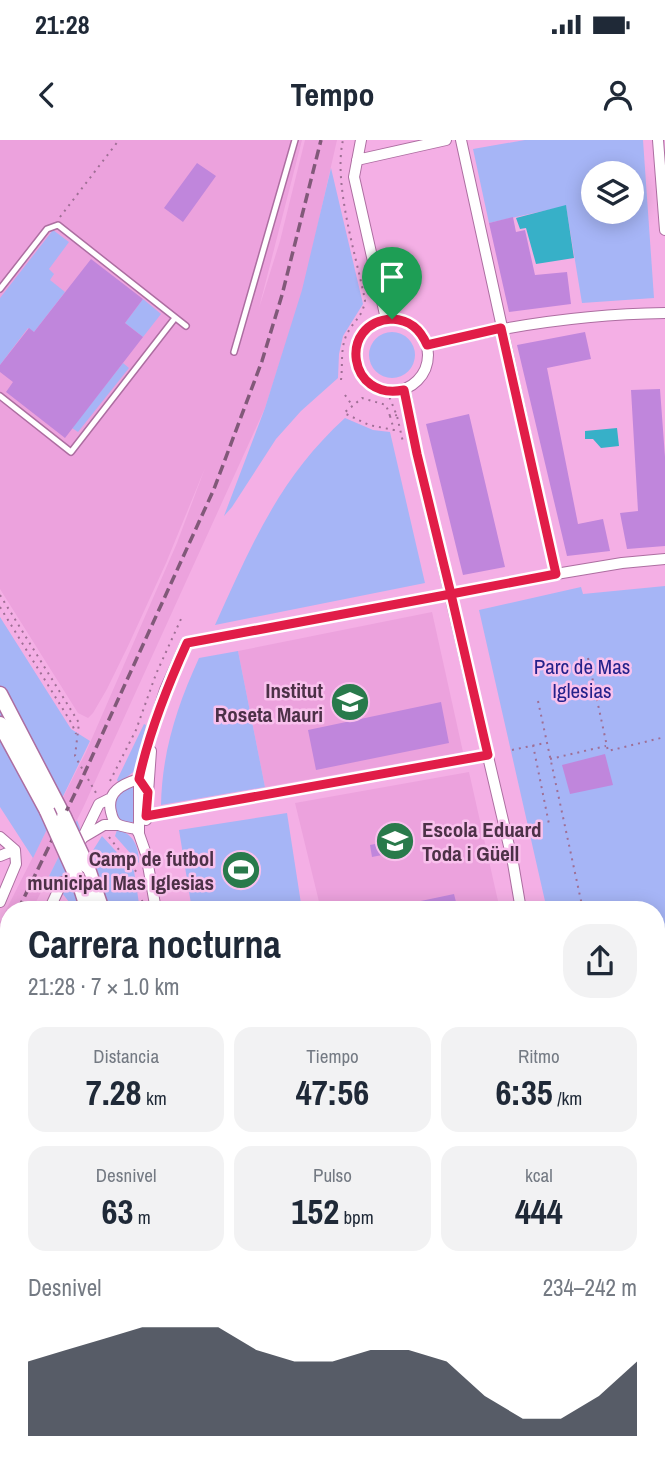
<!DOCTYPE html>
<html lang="es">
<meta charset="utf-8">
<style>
body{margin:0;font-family:"Archivo Narrow",sans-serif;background:#f2f2f3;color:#1f2937;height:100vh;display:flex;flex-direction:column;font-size:26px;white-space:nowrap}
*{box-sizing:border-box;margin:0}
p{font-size:23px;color:#747a83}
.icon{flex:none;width:38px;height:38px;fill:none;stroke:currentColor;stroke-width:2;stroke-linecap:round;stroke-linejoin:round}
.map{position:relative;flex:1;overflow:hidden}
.sheet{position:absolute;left:0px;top:761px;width:665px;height:569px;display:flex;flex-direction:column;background:#fff;border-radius:28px 28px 0 0;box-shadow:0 4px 18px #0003}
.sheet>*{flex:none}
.controls{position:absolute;left:581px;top:21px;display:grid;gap:14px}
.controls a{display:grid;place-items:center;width:63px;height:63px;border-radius:50%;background:#fff;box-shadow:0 4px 18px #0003;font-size:35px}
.pin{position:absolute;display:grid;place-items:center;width:60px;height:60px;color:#fff;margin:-72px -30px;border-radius:50% 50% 50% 0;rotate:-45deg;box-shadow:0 0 7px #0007}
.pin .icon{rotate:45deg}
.round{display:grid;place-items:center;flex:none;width:74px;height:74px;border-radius:28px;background:#f2f2f3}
.head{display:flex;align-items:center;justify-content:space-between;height:119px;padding:0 28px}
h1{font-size:38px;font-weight:800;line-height:52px}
.figures{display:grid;grid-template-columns:repeat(3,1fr);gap:10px;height:119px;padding:7px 28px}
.figures div{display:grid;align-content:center;border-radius:18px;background:#f2f2f3;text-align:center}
.figures b{font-size:35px;font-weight:800}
.figures small{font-size:19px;font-weight:400}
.figures p{font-size:19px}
.chart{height:196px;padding:14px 28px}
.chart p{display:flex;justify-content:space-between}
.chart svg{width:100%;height:126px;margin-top:7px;fill:#111827;opacity:.7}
.status{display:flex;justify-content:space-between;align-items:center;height:49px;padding:0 35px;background:#fff;direction:ltr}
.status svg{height:19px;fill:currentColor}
header{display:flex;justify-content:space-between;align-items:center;height:91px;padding:0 28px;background:#fff;font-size:32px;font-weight:800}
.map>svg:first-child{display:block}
.built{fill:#eca2dd}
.green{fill:#a6b5f6;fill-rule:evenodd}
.water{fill:#37b0c8}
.building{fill:#c086dc}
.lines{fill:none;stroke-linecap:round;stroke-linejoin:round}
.lane-casing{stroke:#ad6ea1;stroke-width:8}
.street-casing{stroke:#ad6ea1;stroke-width:12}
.secondary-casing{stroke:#ad6ea1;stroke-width:17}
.primary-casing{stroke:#fff;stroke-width:18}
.path{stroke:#9f6f95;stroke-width:2;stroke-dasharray:2 5;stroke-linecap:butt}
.lane{stroke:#fff;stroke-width:5}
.street{stroke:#fff;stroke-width:10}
.secondary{stroke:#fff;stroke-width:14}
.primary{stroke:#ddca77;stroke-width:16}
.rail{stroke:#815979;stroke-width:3.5;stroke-dasharray:10 5;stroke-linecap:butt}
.secondary-bridge-casing{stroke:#ad6ea1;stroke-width:17;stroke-linecap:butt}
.secondary-bridge{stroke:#fff;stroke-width:14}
.route-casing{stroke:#fff;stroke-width:14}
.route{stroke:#e11d48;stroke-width:9}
.labels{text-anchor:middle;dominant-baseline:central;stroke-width:5;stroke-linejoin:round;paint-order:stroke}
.park-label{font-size:21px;fill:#24218a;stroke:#f9c1ed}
.poi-label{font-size:21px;font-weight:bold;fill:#4c3147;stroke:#f9c1ed;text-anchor:end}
</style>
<div class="status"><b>21:28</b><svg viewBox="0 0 49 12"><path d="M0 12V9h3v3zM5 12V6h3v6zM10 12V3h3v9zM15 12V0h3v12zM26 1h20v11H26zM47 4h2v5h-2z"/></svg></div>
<header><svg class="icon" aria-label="back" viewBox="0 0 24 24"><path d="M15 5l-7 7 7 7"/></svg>Tempo<svg class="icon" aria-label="person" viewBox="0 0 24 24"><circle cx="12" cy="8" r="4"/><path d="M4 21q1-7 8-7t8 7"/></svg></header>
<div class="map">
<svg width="665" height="1329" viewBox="0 0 665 1329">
<rect width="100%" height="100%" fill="#f4afe5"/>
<path class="built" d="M0 0H302L259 168 280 101 305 0H337L303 150 265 268 83 668 32 770H9V812L0 827V782L86 612 177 403 205 328 166 423 129 504 107 549 93 573 88 578 78 573 0 449Z
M432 472 463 612 265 647 238 511Z
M469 632 500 770H321L295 663Z"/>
<path class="green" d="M525 0H643L654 158 582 163 566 66 489 83 473 9ZM593 33H632V72H593Z
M331 28 363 164 343 196 339 214 338 238 301 271 276 299 232 367 224 376 265 268 302 150Z
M53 90 69 102 49 129 54 134 50 140 65 152 34 192 28 188 0 225V158Z
M143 159 161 174 143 197 125 183Z
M369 215a23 23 0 1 1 46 0a23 23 0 1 1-46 0Z
M123 223 129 228 78 292 72 288Z
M345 278 373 290 390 292 425 443 215 485C251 406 279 338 345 278Z
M665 446V979L660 980 659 975H656V770H547L479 470 581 447 583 454Z
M0 477 71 589 90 601 33 718 0 667Z
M238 511 265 647 161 665C162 612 177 566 199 518Z
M144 584 146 585 136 630 119 643 117 640Z
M134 645 135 682H123L115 674 114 662 124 650Z
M287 673 302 770H192L179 690Z
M77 680 90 715 102 696 134 731 140 770H72L69 762 49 736Z
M117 690C134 693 139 708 139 723L115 696Z
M665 1097V1155L656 1156V1109Z
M220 1321H292L278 1329H224Z"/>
<path class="water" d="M566 65 574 118 536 124 526 88 520 89 516 78Z
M617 288 619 306 601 308 593 299H585V291Z"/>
<path class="building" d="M197 23 216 36 183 82 164 68Z
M513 77 516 92 525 90 535 135 567 132 571 164 509 172 489 83Z
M91 119 143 159 125 183 143 197 65 298 6 252 13 242 0 232V225L29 188 34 192Z
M585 192 591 219 547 228 578 384 603 379 610 411 567 416 517 205Z
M660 249 665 317V406L627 409 620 373 638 371 631 250Z
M469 274 505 427 463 435 426 284Z
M441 562 449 603 316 630 308 590Z
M605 614 613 645 570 654 562 625Z
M410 697 413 709 372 717 370 705Z
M454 754 458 770H398L397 766Z
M9 868V993L0 995V883Z
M9 1008V1159L0 1161V1010Z
M656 1159H665V1329H656Z
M9 1183V1258L0 1262V1185Z"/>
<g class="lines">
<g class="lane-casing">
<path id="lane" d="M0 149 47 89 58 85 186 186
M234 212 295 0
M0 256 71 312 175 178
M0 1275 9 1271
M79 1329 97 1321"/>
</g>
<g class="street-casing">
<path id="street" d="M361 0 354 37 386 179
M461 0 556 434
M658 0 665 90
M357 20 446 0
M356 215a36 36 0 1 1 72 0a36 36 0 1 1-72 0Z
M427 205C505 186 584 174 665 173
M405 250 417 314 513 723 521 770
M146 676 488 615
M146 680 151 611
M139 694 136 689C131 688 124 687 119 685 114 683 112 677 111 672 106 652 122 644 139 639
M0 697 15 710 16 724 0 762
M82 698 104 685H118
M82 699 99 664 109 659
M0 716 15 710
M49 770 62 742
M156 770 146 714 139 694V639L146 609 165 550 186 503 556 434 622 423 665 419
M0 868 9 851
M0 1003 9 1000
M0 1171 9 1169
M0 1297 9 1317
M539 1329 540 1321"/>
</g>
<g class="secondary-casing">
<path id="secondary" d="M0 554 64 677
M0 584 47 671
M87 726 102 770
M79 742 88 770
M195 1321 199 1329
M209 1321 213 1329"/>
</g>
<g class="primary-casing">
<path id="primary" d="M656 1050 665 1038
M656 1082 665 1070
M401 1329 411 1321
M430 1329 440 1321"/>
</g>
<path class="path" d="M60 77 119 0
M341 240C343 224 340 208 347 194 354 180 363 177 365 160 356 115 333 44 343 0
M387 251 397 276 403 302
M345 255 352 265
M390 276 386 265 362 258 344 273 369 285 394 290 390 276 398 275
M0 455 79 583 75 616 96 653
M0 467 72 584 76 594
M588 518 608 611 665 597
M538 561 583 770
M533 605 549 684
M512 610 545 603
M550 619 606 606
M110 641 136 590 156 534 181 479
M109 697 138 734
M142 760 144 770
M656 809 665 808
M656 893 665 888
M656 915 665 925
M656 957 665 955
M658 1025 665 1015
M0 1087 9 1085
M656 1158H665"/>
<use href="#lane" class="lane"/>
<use href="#street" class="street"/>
<use href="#secondary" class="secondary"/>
<use href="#primary" class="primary"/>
<path class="rail" d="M18 770 80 643 214 349 262 221 282 155 321 0
M0 819 9 802"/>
<g class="secondary-bridge-casing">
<path id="secondary-bridge" d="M47 671 79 742
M64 677 87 726"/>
</g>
<use href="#secondary-bridge" class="secondary-bridge"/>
</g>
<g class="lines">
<g class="route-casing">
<path id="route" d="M392 179C337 182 348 262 404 250L417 314 451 454 187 503C167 547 149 592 139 639L148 652 146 676 488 615 451 454 556 434 501 188 427 205C420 189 410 180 392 179"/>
</g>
<use href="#route" class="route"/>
</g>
<defs>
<g id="school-disc" transform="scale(2.0125)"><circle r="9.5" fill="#297a4b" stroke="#f9c1ed"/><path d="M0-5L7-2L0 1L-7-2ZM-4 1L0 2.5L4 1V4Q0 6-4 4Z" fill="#fff"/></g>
<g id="stadium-disc" transform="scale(2.0125)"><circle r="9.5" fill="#297a4b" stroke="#f9c1ed"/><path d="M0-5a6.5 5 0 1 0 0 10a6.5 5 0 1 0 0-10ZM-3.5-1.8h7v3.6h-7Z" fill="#fff"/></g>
</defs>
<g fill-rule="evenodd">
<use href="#school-disc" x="350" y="562"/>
<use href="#school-disc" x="395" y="701"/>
<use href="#stadium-disc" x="241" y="730"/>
</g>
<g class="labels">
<g class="park-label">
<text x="582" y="526">Parc de Mas<tspan x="582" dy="24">Iglesias</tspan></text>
</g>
<g class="poi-label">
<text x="323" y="550">Institut<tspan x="323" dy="24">Roseta Mauri</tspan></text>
<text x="422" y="689" text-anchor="start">Escola Eduard<tspan x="422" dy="24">Toda i Güell</tspan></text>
<text x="214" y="718">Camp de futbol<tspan x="214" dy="24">municipal Mas Iglesias</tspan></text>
</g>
</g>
</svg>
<div class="controls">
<a><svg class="icon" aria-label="layers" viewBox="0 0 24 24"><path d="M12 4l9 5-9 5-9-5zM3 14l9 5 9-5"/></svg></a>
</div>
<div class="pin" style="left:392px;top:179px;background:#1e9e55"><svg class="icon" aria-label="arrive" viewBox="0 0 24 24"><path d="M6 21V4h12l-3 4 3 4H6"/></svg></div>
<section class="sheet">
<div class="head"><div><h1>Carrera nocturna</h1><p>21:28 · 7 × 1.0 km</p></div><a class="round"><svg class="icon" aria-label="share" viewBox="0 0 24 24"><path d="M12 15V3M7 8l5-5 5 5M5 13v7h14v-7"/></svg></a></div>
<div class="figures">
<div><p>Distancia</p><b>7.28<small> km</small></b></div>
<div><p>Tiempo</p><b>47:56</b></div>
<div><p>Ritmo</p><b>6:35<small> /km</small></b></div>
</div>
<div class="figures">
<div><p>Desnivel</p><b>63<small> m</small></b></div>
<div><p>Pulso</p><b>152<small> bpm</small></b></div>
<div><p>kcal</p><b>444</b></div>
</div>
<div class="chart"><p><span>Desnivel</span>234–242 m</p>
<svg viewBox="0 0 160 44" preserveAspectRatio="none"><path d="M0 44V18L10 14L20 10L30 6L40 6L50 6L60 14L70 18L80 18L90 14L100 14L110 18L120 30L130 38L140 38L150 30L160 18V44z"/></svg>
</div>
</section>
</div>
